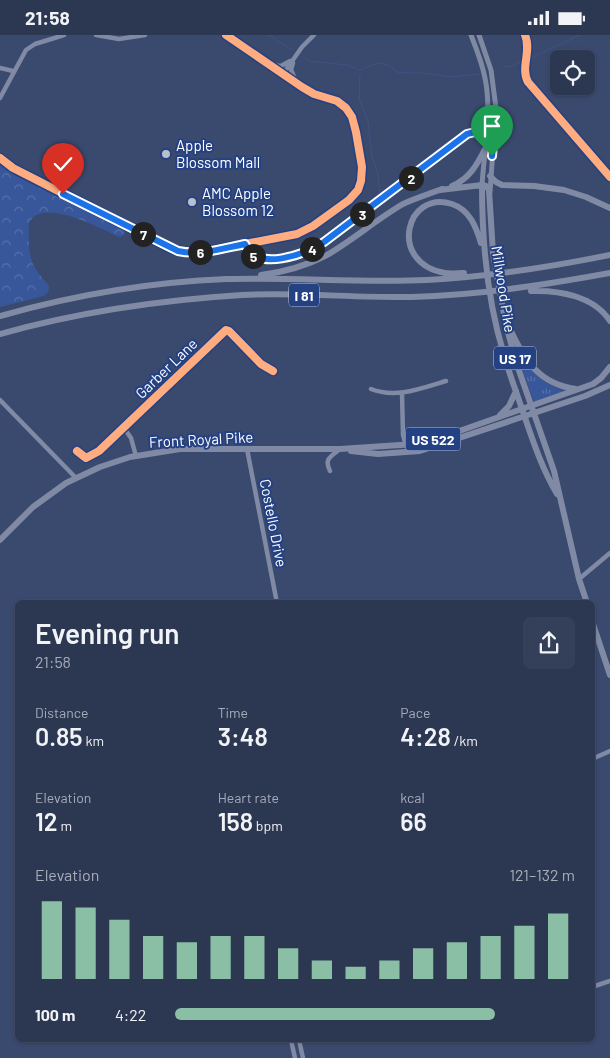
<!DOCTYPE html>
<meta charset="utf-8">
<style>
body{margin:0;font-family:Barlow,sans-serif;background:#343f59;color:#f1f3f6;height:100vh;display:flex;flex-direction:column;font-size:19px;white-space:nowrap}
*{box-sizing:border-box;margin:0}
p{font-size:16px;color:#a6acb8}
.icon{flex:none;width:28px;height:28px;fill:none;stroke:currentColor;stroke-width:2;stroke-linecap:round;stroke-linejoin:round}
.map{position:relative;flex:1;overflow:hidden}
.details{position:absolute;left:15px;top:565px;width:580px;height:442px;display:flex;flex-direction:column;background:#2c3752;border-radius:8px;box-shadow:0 1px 4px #0004,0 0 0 1px #485169}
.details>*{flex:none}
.controls{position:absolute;left:550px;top:15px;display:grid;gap:10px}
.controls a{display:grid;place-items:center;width:45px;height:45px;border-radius:8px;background:#2c3752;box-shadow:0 1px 4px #0004,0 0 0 1px #485169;font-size:25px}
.pin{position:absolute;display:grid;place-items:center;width:42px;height:42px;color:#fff;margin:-51px -21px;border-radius:50% 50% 50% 0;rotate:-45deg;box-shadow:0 0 5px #0007}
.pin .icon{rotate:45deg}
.km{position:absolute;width:25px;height:25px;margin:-12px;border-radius:50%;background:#222;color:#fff;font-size:14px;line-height:25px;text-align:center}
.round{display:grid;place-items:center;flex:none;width:52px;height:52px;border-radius:8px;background:#343f59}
.head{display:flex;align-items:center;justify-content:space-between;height:85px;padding:0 20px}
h1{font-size:28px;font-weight:600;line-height:38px}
.metrics{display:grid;grid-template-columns:repeat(3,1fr);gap:8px;height:85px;padding:5px 20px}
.metrics div{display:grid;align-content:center}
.metrics b{font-size:25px;font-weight:600}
.metrics small{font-size:14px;font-weight:400}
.metrics p{font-size:14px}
.chart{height:140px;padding:10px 20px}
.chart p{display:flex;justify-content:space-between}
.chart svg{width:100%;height:90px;margin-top:5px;stroke:#8abfa5;stroke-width:6}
ul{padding:0 20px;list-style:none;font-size:16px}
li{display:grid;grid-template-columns:80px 60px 1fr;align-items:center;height:38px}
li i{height:12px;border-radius:6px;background:#8abfa5}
.status{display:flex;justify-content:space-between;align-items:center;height:35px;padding:0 25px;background:#2c3752;direction:ltr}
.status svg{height:14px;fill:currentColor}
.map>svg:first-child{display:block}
.grass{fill:url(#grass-tufts)}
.forest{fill:url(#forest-crowns)}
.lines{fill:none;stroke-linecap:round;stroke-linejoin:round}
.stream{stroke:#3f5384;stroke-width:1}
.minor{stroke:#808aa4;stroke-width:4.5}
.major{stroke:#7f89a1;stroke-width:5}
.highway{stroke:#818aa4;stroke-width:6}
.cycleway-casing{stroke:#244184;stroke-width:11}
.cycleway{stroke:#ffac80;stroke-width:8}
.route-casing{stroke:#fff;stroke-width:10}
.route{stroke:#1a73e8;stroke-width:6}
.poi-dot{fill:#babfcc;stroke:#244184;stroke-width:2}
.labels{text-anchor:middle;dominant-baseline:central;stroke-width:4;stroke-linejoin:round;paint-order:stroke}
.shield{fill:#244184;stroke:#bdc6da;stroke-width:1}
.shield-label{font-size:14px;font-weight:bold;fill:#fff}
.poi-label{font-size:15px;fill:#fff;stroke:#244184;text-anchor:start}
.street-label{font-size:15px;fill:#fff;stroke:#244184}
</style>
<div class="status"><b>21:58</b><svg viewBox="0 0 49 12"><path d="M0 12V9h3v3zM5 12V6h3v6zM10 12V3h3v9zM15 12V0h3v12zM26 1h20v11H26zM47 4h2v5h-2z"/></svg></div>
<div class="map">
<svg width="610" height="1023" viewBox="0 0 610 1023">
<defs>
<pattern id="grass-tufts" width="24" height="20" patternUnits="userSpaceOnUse" patternTransform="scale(1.25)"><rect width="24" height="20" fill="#38579a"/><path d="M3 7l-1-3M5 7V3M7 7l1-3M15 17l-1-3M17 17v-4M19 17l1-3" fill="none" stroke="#5670a9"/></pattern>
<pattern id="forest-crowns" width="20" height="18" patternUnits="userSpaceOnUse" patternTransform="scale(1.25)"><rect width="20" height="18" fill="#38579a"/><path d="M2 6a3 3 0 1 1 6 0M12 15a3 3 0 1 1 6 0" fill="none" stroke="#5670a9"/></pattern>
</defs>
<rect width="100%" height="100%" fill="#3a496e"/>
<path class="grass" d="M509 296C520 323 536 349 567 356L535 367 533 365Z"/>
<path class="forest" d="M0 130 13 139 124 195 125 199 121 202 117 201C100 193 45 164 31 185 27 190 29 197 29 204 29 228 34 233 49 251 49 257 47 259 43 261L0 272Z"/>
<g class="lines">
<path class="stream" d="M269 0 292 15
M304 22 309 26 347 30 360 35 378 28 388 30 397 37 406 38H423L452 42 479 39
M533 22 580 0
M504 32 511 31 520 27
M360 40 359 64 368 86 372 121 378 140 380 158"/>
<path class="minor" d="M96 0 119 4 145 0
M525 0C532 16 520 32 528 47L610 142
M293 28 291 35 296 46
M272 30 281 31 290 26
M0 33 13 36
M283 39 302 12 314 0
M0 63 26 15 35 9 64 0
M0 123 13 133 172 214 184 217H204L297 199 313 191 349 165 358 155 361 146 362 132 356 97 352 82 346 73 337 66 314 59 302 52 226 0
M245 209C258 240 311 216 330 203L467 99 475 97 494 98
M371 354C396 364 422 353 446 346
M402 358 403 400 406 411
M0 365 76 443
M124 393 131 403 136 421
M247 414 277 568
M77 416 86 423 99 416 226 295 229 296 261 329 273 336
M330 436C324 424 330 422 340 414
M579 544 610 518
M592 724 610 716
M592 952 610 946
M291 1005 295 1023
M299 1005 303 1023"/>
<path class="major" d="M471 0C478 18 485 36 487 56 490 87 484 119 482 150
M479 0 491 35 496 73 490 157"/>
<path class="highway" d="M490 141 496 147 502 150 534 151 564 155 586 162 610 173
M482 150C482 207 487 265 504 320 509 338 516 356 522 374 532 403 541 432 557 459
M452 151C469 144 477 130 485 114
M440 155 482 150 486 151 489 155 493 218 506 290 516 327 554 436 579 544 587 568
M464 238C458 238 451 239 445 238 387 228 406 154 452 169 470 175 476 192 481 208
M261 240C284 237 306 231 327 220 353 205 377 184 403 169 416 163 429 159 442 154
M531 256C559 255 594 261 610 286
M0 281C74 260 150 247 227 244 293 242 360 248 427 245 489 242 550 232 610 220
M510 294C525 326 539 349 576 354
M0 299C79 277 160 265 242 260 298 257 355 263 412 262 479 260 544 250 610 238
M500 380 509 371 516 356
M351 416 378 419 420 416 585 361 610 350
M0 505 33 472 66 448 100 432 130 422 180 414H340L415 409 448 400 593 349 601 343 610 332
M592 586 610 640"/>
<g class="cycleway-casing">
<path id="cycleway" d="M525 0C532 16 520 32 528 47L610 142
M0 123 13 133 172 214 184 217H204L297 199 313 191 349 165 358 155 361 146 362 132 356 97 352 82 346 73 337 66 314 59 302 52 226 0
M77 416 86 423 99 416 226 295 229 296 261 329 273 336"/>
</g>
<use href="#cycleway" class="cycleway"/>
</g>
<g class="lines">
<g class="route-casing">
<path id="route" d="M63 159 178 216C200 221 224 213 245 209 257 238 305 219 324 207L467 99 475 97 494 98 492 121"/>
</g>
<use href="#route" class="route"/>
</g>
<g class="poi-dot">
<circle cx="166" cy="119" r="5"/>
<circle cx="192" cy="167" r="5"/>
</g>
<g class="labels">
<g class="shield">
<rect x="289" y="248.5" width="30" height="23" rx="4"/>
<rect x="494" y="311.5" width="42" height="23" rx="4"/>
<rect x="405.5" y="392.5" width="55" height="23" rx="4"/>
</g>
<g class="shield-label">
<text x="304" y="260">I 81</text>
<text x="515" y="323">US 17</text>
<text x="433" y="404">US 522</text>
</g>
<g class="poi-label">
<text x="176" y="110">Apple<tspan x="176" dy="17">Blossom Mall</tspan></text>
<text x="202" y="158">AMC Apple<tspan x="202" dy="17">Blossom 12</tspan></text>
</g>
<g class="street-label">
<text transform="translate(504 254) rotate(81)">Millwood Pike</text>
<text transform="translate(166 333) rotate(-44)">Garber Lane</text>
<text transform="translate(201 404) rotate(-3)">Front Royal Pike</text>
<text transform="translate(274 488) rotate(79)">Costello Drive</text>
</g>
</g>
</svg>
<div class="controls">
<a><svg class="icon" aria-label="locate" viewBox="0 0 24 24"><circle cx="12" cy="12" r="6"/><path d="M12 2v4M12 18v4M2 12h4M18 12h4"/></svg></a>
</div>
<div class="pin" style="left:492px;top:121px;background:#1e9e55"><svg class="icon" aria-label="arrive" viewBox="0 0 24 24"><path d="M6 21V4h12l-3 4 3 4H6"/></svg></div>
<div class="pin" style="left:63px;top:159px;background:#d93025"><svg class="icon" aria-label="check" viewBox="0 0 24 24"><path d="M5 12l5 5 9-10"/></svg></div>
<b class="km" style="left:411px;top:143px">2</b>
<b class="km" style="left:362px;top:179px">3</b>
<b class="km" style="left:312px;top:214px">4</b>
<b class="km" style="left:253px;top:221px">5</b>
<b class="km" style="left:200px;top:217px">6</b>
<b class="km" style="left:143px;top:199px">7</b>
<section class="details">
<div class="head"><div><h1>Evening run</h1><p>21:58</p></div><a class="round"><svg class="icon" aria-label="share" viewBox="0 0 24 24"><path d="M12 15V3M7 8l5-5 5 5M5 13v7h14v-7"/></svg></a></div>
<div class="metrics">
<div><p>Distance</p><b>0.85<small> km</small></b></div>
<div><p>Time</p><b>3:48</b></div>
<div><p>Pace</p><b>4:28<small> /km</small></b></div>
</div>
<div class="metrics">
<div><p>Elevation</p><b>12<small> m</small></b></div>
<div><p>Heart rate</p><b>158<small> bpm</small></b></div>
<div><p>kcal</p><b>66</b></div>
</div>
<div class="chart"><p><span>Elevation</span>121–132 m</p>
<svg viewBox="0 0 160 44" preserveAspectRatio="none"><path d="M5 44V6M15 44V9M25 44V15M35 44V23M45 44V26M55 44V23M65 44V23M75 44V29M85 44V35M95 44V38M105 44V35M115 44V29M125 44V26M135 44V23M145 44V18M155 44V12"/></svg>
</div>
<ul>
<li><b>100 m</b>4:22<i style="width:80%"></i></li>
</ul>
</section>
</div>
